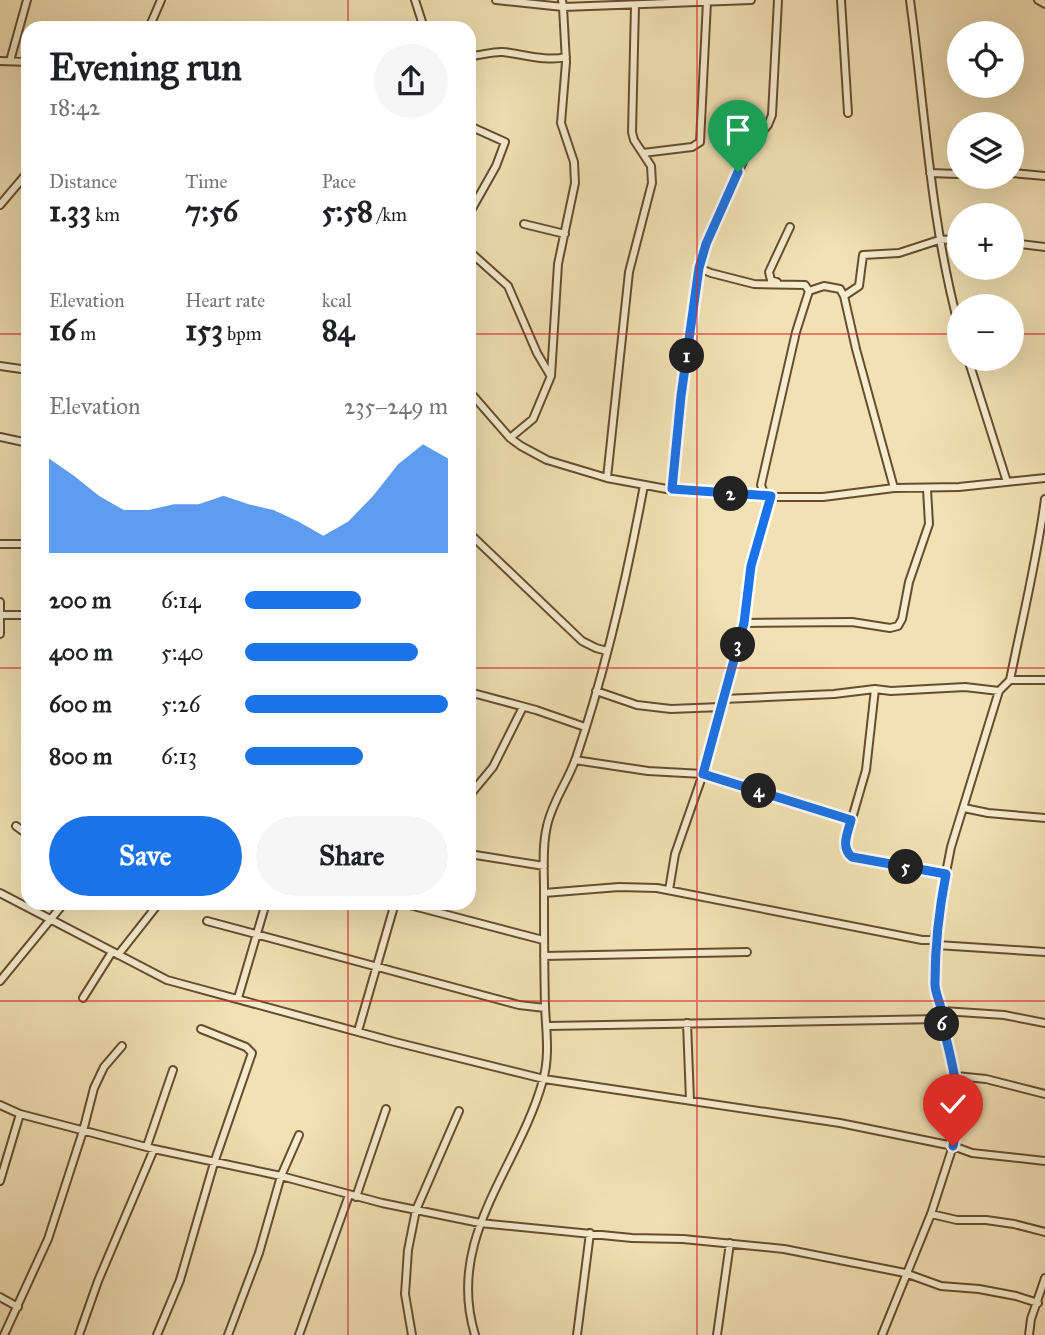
<!DOCTYPE html>
<meta charset="utf-8">
<style>
body{margin:0;font-family:"IM FELL Great Primer",serif;background:#f6f6f6;color:#202124;height:100vh;display:flex;flex-direction:column;font-size:26px;white-space:nowrap}
*{box-sizing:border-box;margin:0}
p{font-size:23px;color:#757577}
.icon{flex:none;width:38px;height:38px;fill:none;stroke:currentColor;stroke-width:2;stroke-linecap:round;stroke-linejoin:round}
.map{position:relative;flex:1;overflow:hidden}
.sheet{position:absolute;left:21px;top:21px;width:455px;height:889px;display:flex;flex-direction:column;background:#fff;border-radius:21px;box-shadow:0 7px 28px #0002}
.sheet>*{flex:none}
.fabs{position:absolute;left:947px;top:21px;display:grid;gap:14px}
.fabs a{display:grid;place-items:center;width:77px;height:77px;border-radius:50%;background:#fff;box-shadow:0 7px 28px #0002;font-size:35px}
.pin{position:absolute;display:grid;place-items:center;width:60px;height:60px;color:#fff;margin:-72px -30px;border-radius:50% 50% 50% 0;rotate:-45deg;box-shadow:0 0 7px #0007}
.pin .icon{rotate:45deg}
.km{position:absolute;width:35px;height:35px;margin:-18px;border-radius:50%;background:#222;color:#fff;font-size:19px;line-height:35px;text-align:center}
.round{display:grid;place-items:center;flex:none;width:74px;height:74px;border-radius:37px;background:#f6f6f6}
.overview{display:flex;align-items:center;justify-content:space-between;height:119px;padding:0 28px}
h1{font-size:38px;font-weight:700;line-height:52px}
.metrics{display:grid;grid-template-columns:repeat(3,1fr);gap:10px;height:119px;padding:7px 28px}
.metrics div{display:grid;align-content:center}
.metrics b{font-size:30px;font-weight:700}
.metrics small{font-size:19px;font-weight:400}
.metrics p{font-size:19px}
.chart{height:196px;padding:14px 28px}
.chart p{display:flex;justify-content:space-between}
.chart svg{width:100%;height:126px;margin-top:7px;fill:#1a73e8;opacity:.7}
.primary-button{display:flex;gap:14px;margin-top:auto;padding:14px 28px}
.primary-button a{flex:1;height:80px;border-radius:42px;background:#1a73e8;color:#fff;font-size:28px;font-weight:700;line-height:80px;text-align:center}
.primary-button a+a{background:#f6f6f6;color:#202124}
ul{padding:0 28px;list-style:none;font-size:23px}
li{display:grid;grid-template-columns:112px 84px 1fr;align-items:center;height:52px}
li i{height:18px;border-radius:9px;background:#1a73e8}
.map>svg:first-child{display:block}
.lines{fill:none;stroke-linecap:round;stroke-linejoin:round}
.minor-casing{stroke:#664d2f;stroke-width:10}
.minor{stroke:#f6ecce;stroke-width:6}
.route-casing{stroke:#fff;stroke-width:14}
.route{stroke:#1a73e8;stroke-width:9}
.grid{fill:none;stroke:#d62828;stroke-width:2;stroke-opacity:0.55}
</style>
<div class="map">
<svg width="1045" height="1335" viewBox="0 0 1045 1335">
<rect width="100%" height="100%" fill="#f1e1b4"/>
<filter id="stains"><feTurbulence type="fractalNoise" baseFrequency=".00286" numOctaves="4"/><feColorMatrix values="0 0 0 0 .2 0 0 0 0 .09 0 0 0 0 .02 0 0 0 .5 -.17"/></filter>
<radialGradient id="worn" r=".72"><stop offset=".6" stop-color="#630" stop-opacity="0"/><stop offset="1" stop-color="#630" stop-opacity=".3"/></radialGradient>
<g class="lines">
<g class="minor-casing">
<path id="minor" d="M415 0 424 28
M496 0 563 7 562 0
M841 0 848 113
M910 0C925 110 930 219 959 327
M1038 0 1045 4
M149 28 161 0
M469 56C480 56 493 51 503 52 523 54 546 62 566 57
M0 61 28 62
M10 61 27 0
M643 153 692 147 700 142 707 2
M930 173 959 174
M1012 173 1045 176
M0 205 28 172
M469 214 496 166 505 142 474 128
M524 224 565 234
M1012 243 1045 247
M469 251 508 286 537 353 550 375
M699 268 711 273 754 284 805 285 809 291
M777 282 771 280 769 272 790 227
M809 291 824 286 840 289 844 296 856 349 894 488
M844 296 859 286 863 255 899 253 939 240 959 239
M968 359 1007 482
M0 366 28 370
M469 391 510 438 521 446 547 460 607 478 672 490 771 497H823L894 488 959 487 1045 478
M0 437 28 443
M510 438 533 419 551 376 558 264 575 183 574 162 561 123 566 62 563 7 751 0
M607 478 629 272 652 183 651 166 634 140 632 132 635 6
M672 490 681 395 699 268 706 244 751 144 768 125 772 115 778 0
M765 496 761 485 796 332 809 291
M469 533 582 641 596 648 607 651
M0 544H28
M0 602V634
M1 615H28
M744 623 852 622 890 628 898 626 902 619 909 582 929 524 927 489
M1010 680H1045
M875 689 866 770 844 846 847 852 852 857 946 874
M596 691 637 705 671 709 721 707
M469 692 536 710 585 727
M723 699 834 694 875 689 891 691 965 687 999 691
M575 760 648 771 703 774 851 820
M469 796 493 767 523 707
M964 808 988 813 1045 818
M16 826 28 835
M469 854 544 866
M669 890 675 854 703 774 744 623 751 566 771 497
M0 893 167 980 395 1042 544 1079 840 1123 953 1146 972 1153 1045 1161
M544 893 619 887 657 888 922 940H935
M402 903 543 940
M207 921 519 1005 545 1008
M937 945 1045 952
M118 955 159 903
M544 956 747 952
M0 981 64 903
M83 998 112 952
M238 998 266 903
M943 1011 1004 1015 1045 1023
M687 1023 690 1100
M547 1026 941 1019
M358 1031 395 903
M956 1076 986 1079 1045 1094
M0 1105 20 1114 154 1149 281 1176 382 1203 480 1223 632 1238 683 1239 784 1249 905 1273 941 1286 979 1289 1016 1296 1038 1303
M147 1146 173 1070
M0 1181 20 1114
M356 1197 386 1109
M931 1214 957 1220H986L1014 1224 1045 1232
M0 1297 18 1307
M4 1335 48 1239 83 1131 94 1088 104 1067 122 1046
M79 1335 98 1281 154 1149
M157 1335 180 1280 214 1163 252 1053 246 1047 201 1029
M228 1335 259 1253 281 1176 299 1135
M299 1335 349 1195
M412 1335 405 1294 408 1250 416 1210 459 1111
M475 1335C445 1237 519 1168 543 1080 550 1056 546 1030 545 1006 544 967 544 928 544 889 544 869 542 846 547 826 552 802 568 781 576 758 606 669 627 577 644 485
M577 1335 590 1233
M717 1335 730 1243
M882 1335 931 1214 953 1146 958 1120 956 1076 941 1019 943 1011 934 986 935 936 942 893 951 847 999 691 1010 680C1022 620 1037 560 1045 499
M1029 1335 1031 1319 1045 1278"/>
</g>
<use href="#minor" class="minor"/>
</g>
<g class="lines">
<g class="route-casing">
<path id="route" d="M738 172 706 244 699 268 681 396 672 489 771 496 751 566 744 623 703 774 851 820C848 833 840 847 852 857L946 874C939 910 935 945 935 982 934 995 944 1006 941 1019 953 1064 963 1099 953 1146"/>
</g>
<use href="#route" class="route"/>
</g>
<path class="grid" d="M348 0V28M697 0V1335M0 334H28M469 334H959M1012 334H1045M0 668H28M469 668H1045M348 903V1335M0 1001H1045"/>
<rect width="100%" height="100%" filter="url(#stains)"/>
<rect width="100%" height="100%" fill="url(#worn)"/>
</svg>
<div class="fabs">
<a><svg class="icon" aria-label="locate" viewBox="0 0 24 24"><circle cx="12" cy="12" r="6"/><path d="M12 2v4M12 18v4M2 12h4M18 12h4"/></svg></a>
<a><svg class="icon" aria-label="layers" viewBox="0 0 24 24"><path d="M12 4l9 5-9 5-9-5zM3 14l9 5 9-5"/></svg></a>
<a>+</a>
<a>−</a>
</div>
<div class="pin" style="left:738px;top:172px;background:#1e9e55"><svg class="icon" aria-label="arrive" viewBox="0 0 24 24"><path d="M6 21V4h12l-3 4 3 4H6"/></svg></div>
<div class="pin" style="left:953px;top:1146px;background:#d93025"><svg class="icon" aria-label="check" viewBox="0 0 24 24"><path d="M5 12l5 5 9-10"/></svg></div>
<b class="km" style="left:687px;top:356px">1</b>
<b class="km" style="left:731px;top:494px">2</b>
<b class="km" style="left:738px;top:645px">3</b>
<b class="km" style="left:759px;top:791px">4</b>
<b class="km" style="left:906px;top:867px">5</b>
<b class="km" style="left:942px;top:1024px">6</b>
<section class="sheet">
<div class="overview"><div><h1>Evening run</h1><p>18:42</p></div><a class="round"><svg class="icon" aria-label="share" viewBox="0 0 24 24"><path d="M12 15V3M7 8l5-5 5 5M5 13v7h14v-7"/></svg></a></div>
<div class="metrics">
<div><p>Distance</p><b>1.33<small> km</small></b></div>
<div><p>Time</p><b>7:56</b></div>
<div><p>Pace</p><b>5:58<small> /km</small></b></div>
</div>
<div class="metrics">
<div><p>Elevation</p><b>16<small> m</small></b></div>
<div><p>Heart rate</p><b>153<small> bpm</small></b></div>
<div><p>kcal</p><b>84</b></div>
</div>
<div class="chart"><p><span>Elevation</span>235–249 m</p>
<svg viewBox="0 0 160 44" preserveAspectRatio="none"><path d="M0 44V11L10 17L20 24L30 29L40 29L50 27L60 27L70 24L80 27L90 29L100 33L110 38L120 33L130 24L140 13L150 6L160 11V44z"/></svg>
</div>
<ul>
<li><b>200 m</b>6:14<i style="width:57%"></i></li>
<li><b>400 m</b>5:40<i style="width:85%"></i></li>
<li><b>600 m</b>5:26<i style="width:100%"></i></li>
<li><b>800 m</b>6:13<i style="width:58%"></i></li>
</ul>
<div class="primary-button"><a>Save</a><a>Share</a></div>
</section>
</div>
